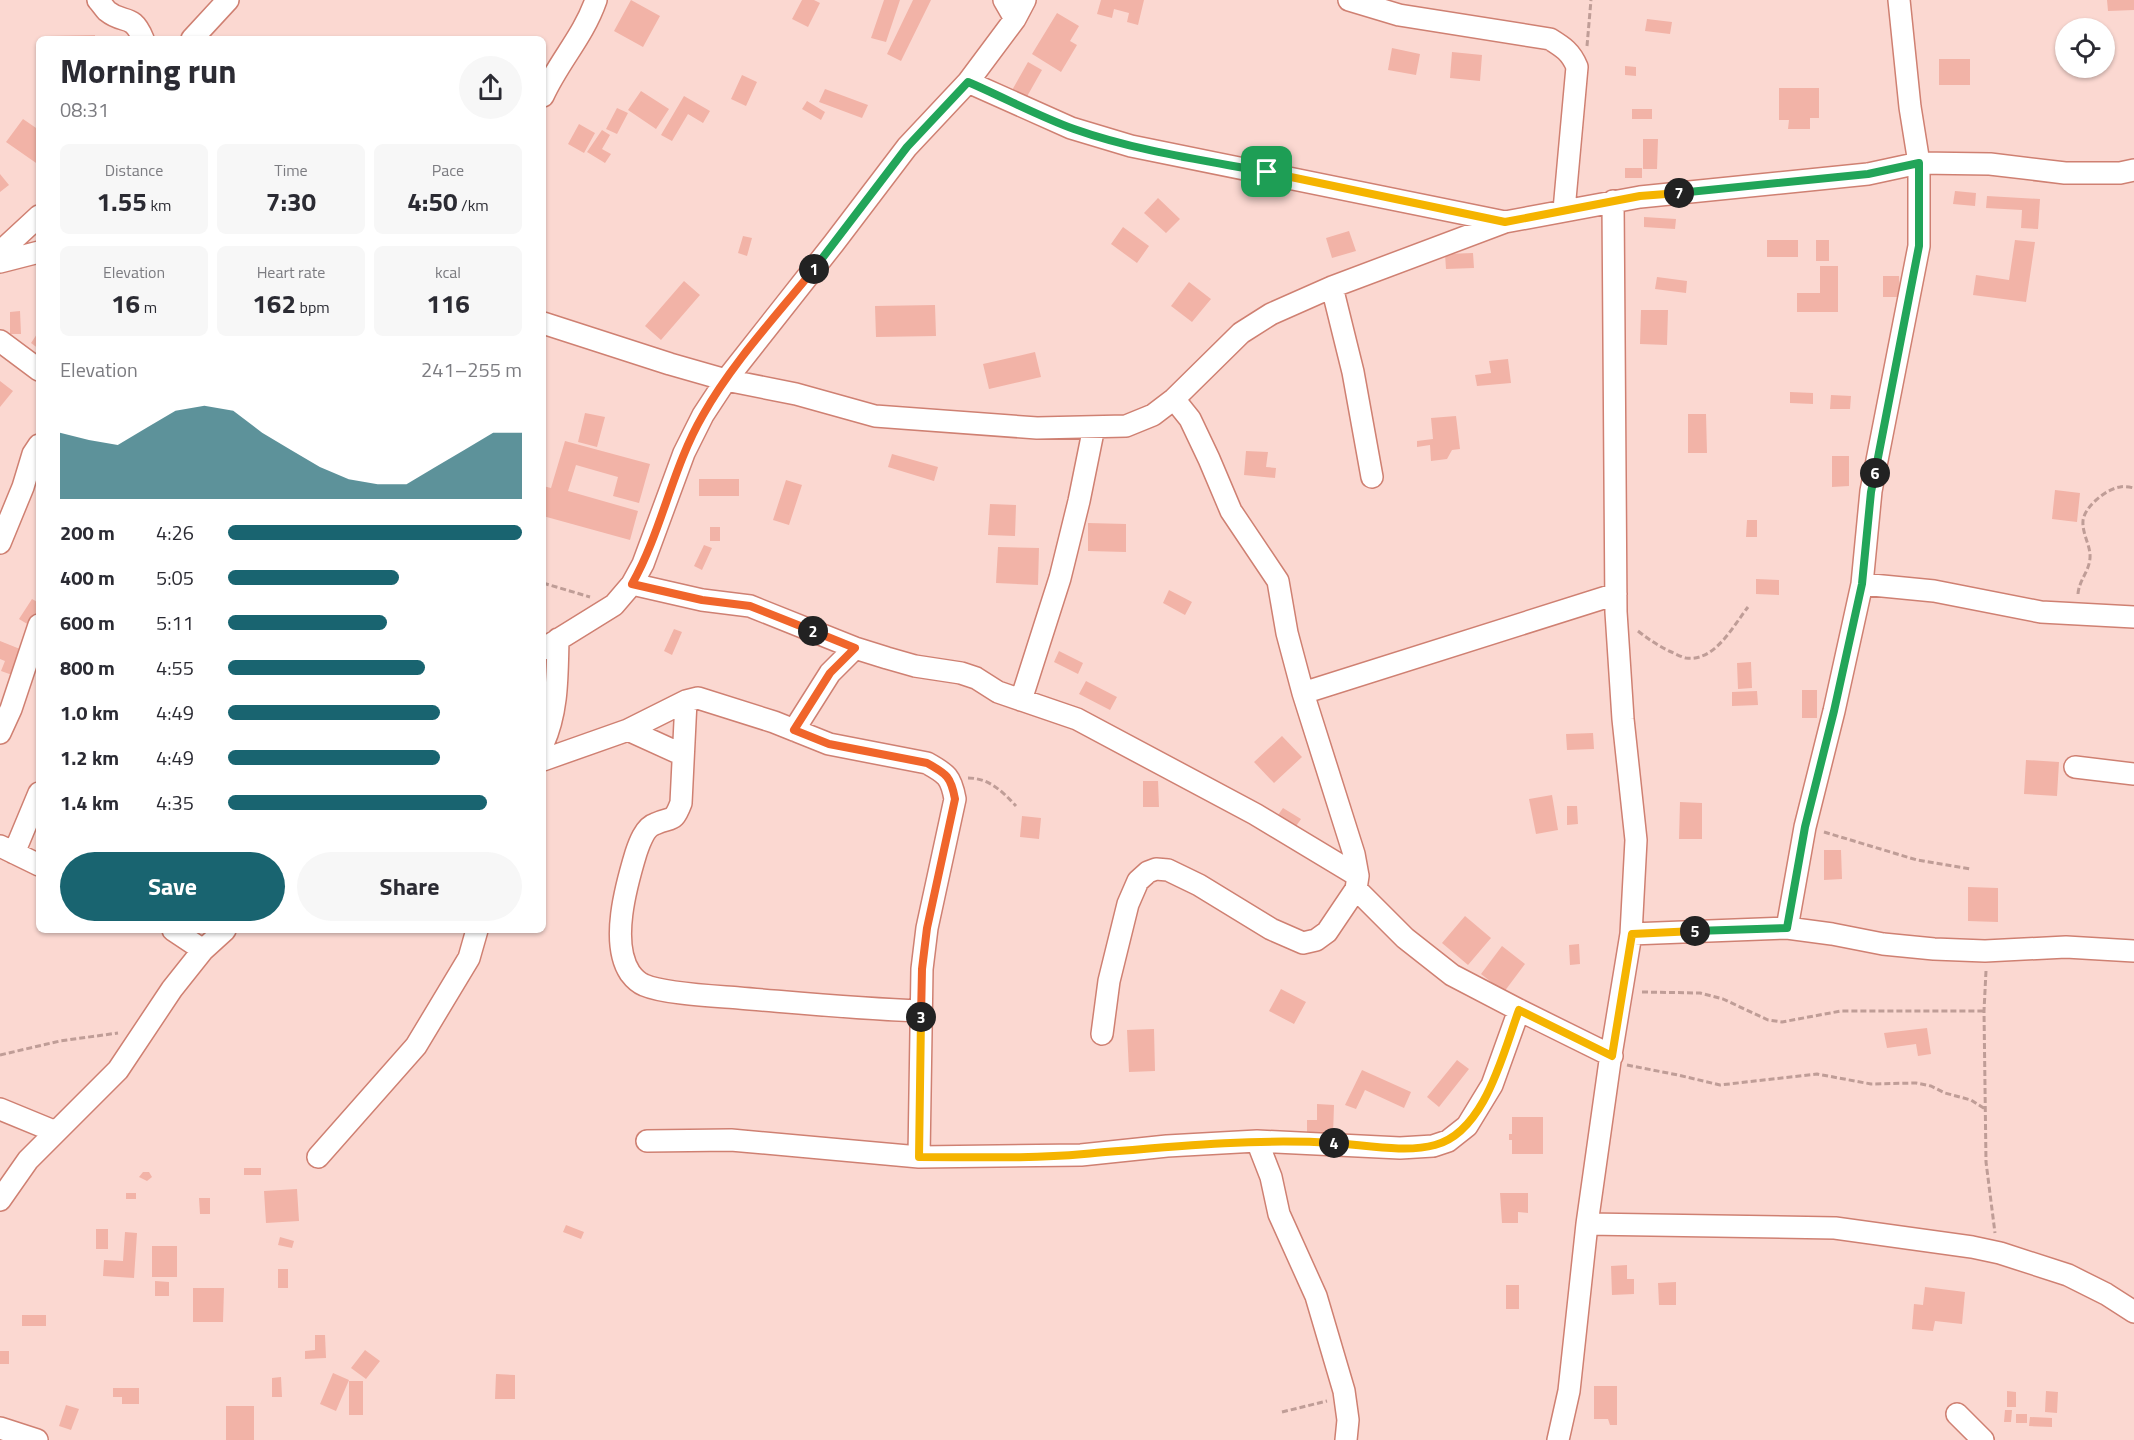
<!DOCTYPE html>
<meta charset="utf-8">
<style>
body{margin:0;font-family:"Titillium Web",sans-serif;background:#f7f7f7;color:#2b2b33;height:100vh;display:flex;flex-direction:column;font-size:22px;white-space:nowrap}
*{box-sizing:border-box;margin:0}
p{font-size:20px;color:#7c7c81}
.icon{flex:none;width:33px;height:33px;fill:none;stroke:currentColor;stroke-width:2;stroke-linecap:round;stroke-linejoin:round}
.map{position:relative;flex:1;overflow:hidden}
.drawer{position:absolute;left:36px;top:36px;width:510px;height:897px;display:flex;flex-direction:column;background:#fff;border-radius:9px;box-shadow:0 2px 4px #0004}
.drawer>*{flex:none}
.buttons{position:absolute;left:2055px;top:18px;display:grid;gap:12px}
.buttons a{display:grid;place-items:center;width:60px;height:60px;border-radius:50%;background:#fff;box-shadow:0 2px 4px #0004;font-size:30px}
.pin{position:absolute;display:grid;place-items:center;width:51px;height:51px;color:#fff;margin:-26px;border-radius:12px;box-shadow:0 3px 9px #0006}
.km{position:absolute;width:30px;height:30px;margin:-15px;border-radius:50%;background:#222;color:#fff;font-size:16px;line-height:30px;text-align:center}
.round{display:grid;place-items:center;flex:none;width:63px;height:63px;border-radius:32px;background:#f7f7f7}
.headline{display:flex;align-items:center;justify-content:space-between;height:102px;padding:0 24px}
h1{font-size:33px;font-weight:700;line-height:45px}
.metrics{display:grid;grid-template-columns:repeat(3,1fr);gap:9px;height:102px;padding:6px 24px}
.metrics div{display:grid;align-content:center;border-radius:9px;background:#f7f7f7;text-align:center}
.metrics b{font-size:26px;font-weight:700}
.metrics small{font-size:16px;font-weight:400}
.metrics p{font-size:16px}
.chart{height:168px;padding:12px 24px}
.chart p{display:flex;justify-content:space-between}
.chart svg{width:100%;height:108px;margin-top:6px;fill:#196470;opacity:.7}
.button{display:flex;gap:12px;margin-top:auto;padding:12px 24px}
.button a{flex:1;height:69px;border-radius:36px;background:#196470;color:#fff;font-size:24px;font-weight:700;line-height:69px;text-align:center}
.button a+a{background:#f7f7f7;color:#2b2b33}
ul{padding:0 24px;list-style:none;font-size:20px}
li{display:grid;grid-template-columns:96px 72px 1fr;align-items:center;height:45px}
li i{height:15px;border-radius:8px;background:#196470}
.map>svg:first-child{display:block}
.building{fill:#f2b3a7}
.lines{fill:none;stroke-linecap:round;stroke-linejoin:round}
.minor-casing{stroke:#cf8072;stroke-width:24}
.path{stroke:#bf9d97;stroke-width:3;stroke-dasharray:6 3;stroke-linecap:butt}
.minor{stroke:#fff;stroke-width:21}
.split-1-casing{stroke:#fff;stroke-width:12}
.split-2-casing{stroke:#fff;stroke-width:12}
.split-3-casing{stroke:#fff;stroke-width:12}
.split-4-casing{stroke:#fff;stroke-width:12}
.split-5-casing{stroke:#fff;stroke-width:12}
.split-6-casing{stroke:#fff;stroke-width:12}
.split-7-casing{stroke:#fff;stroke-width:12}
.split-8-casing{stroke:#fff;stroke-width:12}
.split-1{stroke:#22a559;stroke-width:8}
.split-2{stroke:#f0652b;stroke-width:8}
.split-3{stroke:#f0652b;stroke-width:8}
.split-4{stroke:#f5b400;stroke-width:8}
.split-5{stroke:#f5b400;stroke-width:8}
.split-6{stroke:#22a559;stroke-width:8}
.split-7{stroke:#22a559;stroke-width:8}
.split-8{stroke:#f5b400;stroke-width:8}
</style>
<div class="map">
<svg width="2134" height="1440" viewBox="0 0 2134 1440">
<rect width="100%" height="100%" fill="#fbd8d1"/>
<path class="building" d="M631 0 660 16 643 47 614 31Z
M802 0H814L820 3 808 27 792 19Z
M884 0H900L886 42 871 38Z
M913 0H931L901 61 887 54Z
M1101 0H1144L1138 25 1127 22 1129 13 1114 9 1112 18 1097 14Z
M2107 0H2134V10L2108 11Z
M1057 13 1079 26 1070 41 1077 45 1061 72 1032 54Z
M1647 19 1672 22 1670 34 1645 31Z
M95 35V39H48V36Z
M1392 48 1420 54 1416 75 1388 70Z
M1452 52 1482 55 1480 81 1450 78Z
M1939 59H1970V85H1939Z
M1028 62 1042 70 1025 100 1011 92Z
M1625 66 1636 67V76L1625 75Z
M742 75 757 82 746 106 731 99Z
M1779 88H1819V118H1810V129H1788L1789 120H1779Z
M825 89 868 105 862 118 819 102Z
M641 91 669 109 656 129 628 110Z
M684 96 710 111 703 123 688 114 672 141 661 135Z
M807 101 825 112 821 120 802 109Z
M617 108 628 113 617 134 606 129Z
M1632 109H1652V119H1632Z
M23 119 39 130V165L6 142Z
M579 124 595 133 584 153 568 144Z
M602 130 610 135 602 149 611 154 605 163 587 152Z
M1643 139H1658L1657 169H1643Z
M1625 168H1642V178H1625Z
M0 174 9 185 0 192Z
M1955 191 1976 193 1975 206 1953 204Z
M1987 196 2040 199 2038 229 2021 228 2022 210 1986 208Z
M1158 198 1180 219 1166 233 1144 213Z
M1644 217 1676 219 1675 229 1644 227Z
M1123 227 1149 246 1137 263 1111 244Z
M1349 231 1356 251 1332 258 1326 238Z
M743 236 752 238 747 256 738 253Z
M1767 240H1798V257H1767Z
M1816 240H1829V261H1816Z
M2015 240 2035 242 2026 302 1973 295 1976 275 2009 280Z
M1473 253 1474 268 1446 269 1445 254Z
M1820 266H1838V312H1797V293H1820Z
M1883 276H1899L1900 297H1883Z
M1657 277 1687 281 1686 293 1655 289Z
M684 281 700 295 661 340 645 326Z
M1189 282 1211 299 1192 322 1171 306Z
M935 305 936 336 876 337 875 306Z
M1641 310H1668L1667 345 1640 344Z
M20 311 21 334H10V312Z
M39 331V349L31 343Z
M1035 352 1041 377 989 389 983 364Z
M1508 359 1511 383 1477 386 1475 375 1491 373 1489 361Z
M0 381 13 391 0 407Z
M1790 392 1813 393V404L1790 403Z
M1831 395 1851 396 1850 409H1830Z
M585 413 605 417 597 447 578 442Z
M1688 414H1706L1707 453H1688Z
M1456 416 1460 449 1452 450 1447 459 1431 461 1430 445 1417 447V441L1433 439 1431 418Z
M565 441 650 464 639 503 613 496 618 477 576 465 568 491 638 511 630 540 543 516V486L551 488Z
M1246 451 1268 452 1266 467 1276 468 1275 478 1244 475Z
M892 454 938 467 934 481 888 467Z
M1832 456H1849V486L1832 487Z
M699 479H739V496H699Z
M786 480 802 485 789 525 773 520Z
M2055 490 2080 493 2077 522 2052 519Z
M990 504 1016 505 1015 536 988 535Z
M1747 520H1757V537H1746Z
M1088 523 1126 524V552L1088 551Z
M710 527H720V541H710Z
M704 545 712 548 702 570 694 566Z
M998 547 1039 548 1038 585 996 583Z
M1756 579 1779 580V595L1756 594Z
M1169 590 1192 602 1185 615 1163 603Z
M32 599 39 603V609L29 625 19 619Z
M674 629 682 632 672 655 664 651Z
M0 641 25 651 15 676 1 671 5 661 0 659Z
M1059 651 1083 663 1078 674 1054 662Z
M1751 662 1752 688 1738 689 1737 663Z
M1086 681 1117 697 1110 710 1079 694Z
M1802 690H1817V718H1802Z
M1757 691 1758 705 1732 706V692Z
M1593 733 1594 749 1567 750 1566 734Z
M1282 736 1302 757 1274 783 1254 762Z
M2026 760 2059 762 2057 796 2024 794Z
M1143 781H1158L1159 807H1143Z
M1552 795 1558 830 1536 834 1529 799Z
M1680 802 1702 803V839H1679Z
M1567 806H1577L1578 824 1567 825Z
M1283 808 1301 819 1294 829 1276 818Z
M1022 816 1041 818 1039 839 1020 837Z
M1824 850H1841L1842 879 1824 880Z
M1968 887 1998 888V922L1968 921Z
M1465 916 1491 938 1468 965 1442 943Z
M1579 944 1580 964 1570 965 1569 945Z
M1502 946 1525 964 1504 992 1481 974Z
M1281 989 1306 1002 1294 1024 1269 1011Z
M1927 1028 1931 1054 1918 1056 1916 1044 1887 1048 1884 1033Z
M1154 1029 1155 1071 1129 1072 1127 1030Z
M1457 1060 1469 1069 1439 1107 1427 1097Z
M1362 1070 1411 1092 1404 1108 1365 1090 1356 1109 1345 1105Z
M1317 1104 1334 1105 1333 1135 1307 1134V1120H1317Z
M1512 1117H1543V1154H1512V1140H1509V1134H1512Z
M244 1168H261V1175H244Z
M143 1172H149L152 1177 147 1181 139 1177Z
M297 1189 299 1221 266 1223 264 1191Z
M126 1193H136V1199H126Z
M1500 1193H1528V1213L1518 1212V1223H1502Z
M199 1198H210V1214H200Z
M566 1225 584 1232 581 1239 563 1232Z
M96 1229H108V1249H96Z
M125 1232 137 1233 134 1278 103 1276 104 1260 123 1261Z
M280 1237 294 1241 292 1248 278 1245Z
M152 1246H177V1277H152Z
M1627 1265V1279H1634V1294L1612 1295 1611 1266Z
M278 1269H288V1288H278Z
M155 1281 169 1282V1296H155Z
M1676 1282V1305H1659L1658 1283Z
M1506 1285H1519V1309H1506Z
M1925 1287 1965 1292 1962 1324 1935 1321 1933 1331 1912 1329 1914 1304 1923 1305Z
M193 1288H224L223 1322H193Z
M22 1315H46V1326H22Z
M315 1335H325L326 1358 305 1359V1351L315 1350Z
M365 1350 380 1361 366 1379 351 1368Z
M0 1351H9V1364H0Z
M333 1373 349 1380 336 1411 320 1404Z
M496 1374 515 1375V1399H495Z
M281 1377 282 1397H272V1378Z
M349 1381H363V1415H349Z
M1594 1386H1617V1425H1610L1608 1419H1594Z
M113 1388H139V1404H122V1397H113Z
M2007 1391 2016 1392V1407H2007Z
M2046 1391 2058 1392 2057 1413 2045 1412Z
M66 1405 79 1409 71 1430 59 1426Z
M226 1406H254V1440H226Z
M2005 1410H2012L2011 1422H2004Z
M2016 1414H2027V1423H2016Z
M2030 1417 2052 1418V1427L2029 1426Z"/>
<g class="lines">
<g class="minor-casing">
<path id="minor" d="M98 0C101 3 104 8 107 11 124 25 132 12 143 39
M1004 0 1015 19
M1349 0 1399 15 1550 39C1563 47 1571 52 1577 67L1564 210
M192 39 228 0
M968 82 1071 128 1131 146 1505 222
M543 96C559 61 583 37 596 0
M0 252 39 216
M0 262 39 252
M1332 287 1353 372 1372 477
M543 323 670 364 726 380 796 394 875 416 1037 428 1126 426 1153 415 1174 399 1241 333 1271 314 1332 287 1505 222 1640 197 1868 174 1919 163 1990 164 2065 173H2120L2134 170
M0 341 39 370
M1174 399 1190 419 1209 459 1231 511 1278 581 1287 633 1303 693 1354 854 1358 876
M0 543 23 487 33 454 39 445
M632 584 702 600 750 606 855 648 887 658 915 666 961 673 976 678 998 692 1077 719 1255 814 1358 876 1356 889 1405 938 1452 975 1519 1010 1612 1056
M1862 584 1934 591 2041 612 2134 617
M543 649 614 605 632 584 643 564 684 453 703 415 726 380 834 243 907 147 968 82 1015 19 1025 0
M1303 693 1616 594
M1021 700 1060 578 1079 501 1094 427
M686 701 681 803C673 824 672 816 655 824 645 827 639 844 636 853 626 886 610 943 630 973 633 977 639 983 644 985 665 994 714 996 739 998 800 1003 860 1009 921 1011
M628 730 683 755
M794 730 830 673 855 648
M0 733 11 709 39 625
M543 744C558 711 557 676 558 639
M543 760 628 730 686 701 698 698 774 722 829 744 927 763C947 774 951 777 955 799L927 928 922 969 919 1157
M2075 767 2134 774
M0 846 39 865
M14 853 39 793
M1787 928 1805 827 1834 711 1862 584 1871 491 1919 246V163L1910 107 1899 0
M173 930 203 950
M1631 934 1787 928 1832 934 1883 944 1934 949 1985 951 2066 947 2134 951
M1102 1034 1109 981 1128 904 1138 881 1148 872 1156 869 1168 870 1199 885 1271 929 1303 943 1316 940 1327 932 1356 889
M0 1109 56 1132
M647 1141 731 1140 919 1157 1081 1155 1167 1146 1257 1141 1400 1148 1433 1146 1448 1141 1467 1126 1492 1085 1519 1010
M1257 1141 1271 1177 1279 1214 1316 1296 1344 1391 1348 1420 1346 1440
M318 1157 416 1046 469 958 477 930
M0 1200 28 1160 118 1070 172 989 203 950 225 930
M1587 1224 1835 1228 1972 1247 2000 1253 2068 1275 2106 1294 2134 1312
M1957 1414 1983 1440
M0 1428 37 1440
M1558 1440 1569 1391 1587 1224 1610 1061 1631 934 1636 840 1623 719 1616 612 1613 201"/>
</g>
<path class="path" d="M1587 46 1591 0
M543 583 590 597
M2078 594C2079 580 2089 572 2090 558 2091 546 2082 534 2083 521 2084 507 2106 489 2120 487 2124 486 2130 487 2134 488
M1638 631C1648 639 1657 645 1669 651 1674 653 1681 657 1686 658 1715 662 1733 626 1748 607
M968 778C989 778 1002 791 1016 806
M1824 832 1917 860 1970 869
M1986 971 1984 1011 1986 1162 1995 1233
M1642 992 1700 993 1723 999 1768 1020 1782 1022 1841 1011H1984
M0 1055 60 1041 118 1033
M1627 1065 1678 1075 1720 1085 1817 1074 1871 1084 1916 1083 1931 1086 1945 1093 1971 1100 1985 1109
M1282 1412 1327 1401"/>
<use href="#minor" class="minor"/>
</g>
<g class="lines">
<g class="split-1-casing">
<path id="split-1" d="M814 269 907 147 968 82C1003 97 1038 116 1074 129 1136 151 1202 160 1267 172"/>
</g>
<g class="split-2-casing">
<path id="split-2" d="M813 631 750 606 702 600 632 584C662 531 672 468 703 415 732 363 777 315 814 269"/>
</g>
<g class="split-3-casing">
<path id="split-3" d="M813 631 855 648 830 673 794 730 829 744 927 763C947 774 951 777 955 799L927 928 922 969 921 1017"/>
</g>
<g class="split-4-casing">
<path id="split-4" d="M921 1017 919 1157C974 1157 1029 1159 1084 1154 1167 1147 1250 1138 1334 1143"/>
</g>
<g class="split-5-casing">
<path id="split-5" d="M1334 1143C1365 1145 1406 1153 1435 1145 1485 1132 1503 1053 1519 1010L1612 1056 1632 934 1695 931"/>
</g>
<g class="split-6-casing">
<path id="split-6" d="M1695 931 1787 928 1805 827 1834 711 1862 584 1871 492 1875 473"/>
</g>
<g class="split-7-casing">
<path id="split-7" d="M1679 193 1868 174 1919 163V246L1875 473"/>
</g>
<g class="split-8-casing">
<path id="split-8" d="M1267 172 1505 222 1640 196 1679 193"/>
</g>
<use href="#split-1" class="split-1"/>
<use href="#split-2" class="split-2"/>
<use href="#split-3" class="split-3"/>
<use href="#split-4" class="split-4"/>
<use href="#split-5" class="split-5"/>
<use href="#split-6" class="split-6"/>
<use href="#split-7" class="split-7"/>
<use href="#split-8" class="split-8"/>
</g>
</svg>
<div class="buttons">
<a><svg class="icon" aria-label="locate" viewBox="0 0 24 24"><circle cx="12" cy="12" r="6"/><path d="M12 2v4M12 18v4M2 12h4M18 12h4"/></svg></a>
</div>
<div class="pin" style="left:1267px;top:172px;background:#1e9e55"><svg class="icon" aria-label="arrive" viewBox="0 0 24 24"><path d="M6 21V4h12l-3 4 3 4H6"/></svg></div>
<b class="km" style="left:814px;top:269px">1</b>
<b class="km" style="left:813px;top:631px">2</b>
<b class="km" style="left:921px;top:1017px">3</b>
<b class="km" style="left:1334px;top:1143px">4</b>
<b class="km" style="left:1695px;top:931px">5</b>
<b class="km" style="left:1875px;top:473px">6</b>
<b class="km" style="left:1679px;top:193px">7</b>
<section class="drawer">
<div class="headline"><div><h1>Morning run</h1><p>08:31</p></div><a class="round"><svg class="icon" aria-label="share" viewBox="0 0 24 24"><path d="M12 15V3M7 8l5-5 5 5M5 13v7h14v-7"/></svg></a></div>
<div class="metrics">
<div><p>Distance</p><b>1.55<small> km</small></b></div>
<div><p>Time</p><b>7:30</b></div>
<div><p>Pace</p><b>4:50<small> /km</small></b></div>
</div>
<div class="metrics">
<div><p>Elevation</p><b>16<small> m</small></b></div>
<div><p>Heart rate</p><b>162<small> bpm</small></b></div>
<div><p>kcal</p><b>116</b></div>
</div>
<div class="chart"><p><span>Elevation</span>241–255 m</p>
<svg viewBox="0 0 160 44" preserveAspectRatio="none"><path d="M0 44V17L10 20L20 22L30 15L40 8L50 6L60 8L70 17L80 24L90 31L100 36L110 38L120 38L130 31L140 24L150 17L160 17V44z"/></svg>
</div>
<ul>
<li><b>200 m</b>4:26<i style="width:100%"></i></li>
<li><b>400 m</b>5:05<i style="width:58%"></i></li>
<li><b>600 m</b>5:11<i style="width:54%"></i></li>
<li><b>800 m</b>4:55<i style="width:67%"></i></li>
<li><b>1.0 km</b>4:49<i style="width:72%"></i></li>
<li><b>1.2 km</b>4:49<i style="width:72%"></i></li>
<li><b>1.4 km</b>4:35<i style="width:88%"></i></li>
</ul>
<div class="button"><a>Save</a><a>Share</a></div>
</section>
</div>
